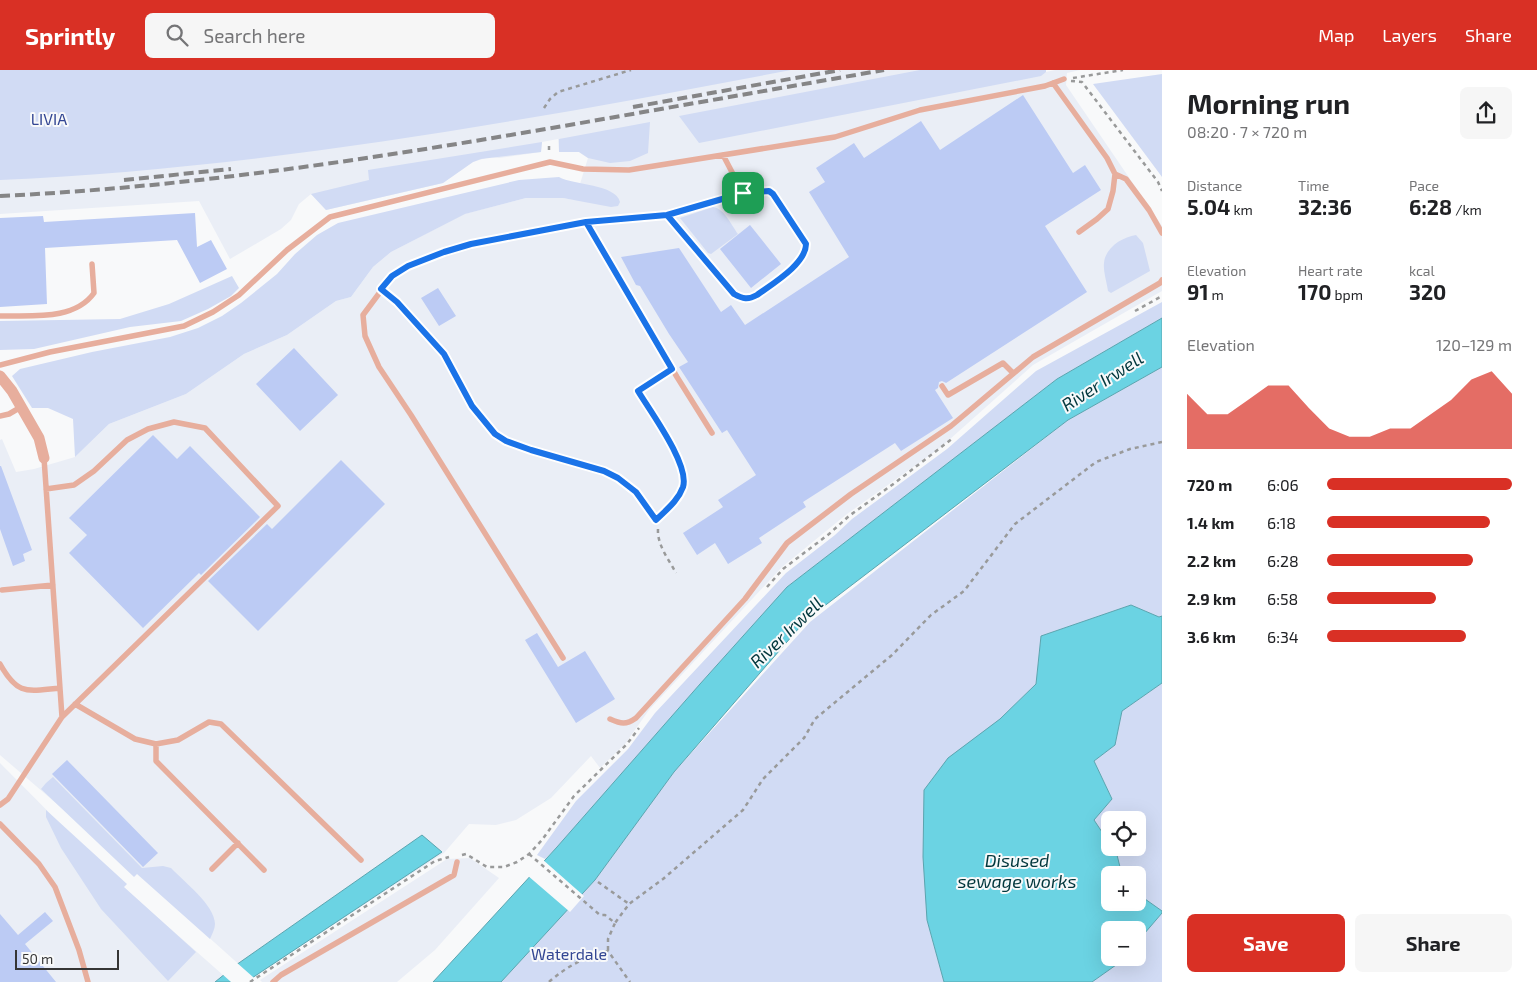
<!DOCTYPE html>
<meta charset="utf-8">
<style>
body{margin:0;font-family:"Exo 2",sans-serif;background:#f6f6f6;color:#202124;height:100vh;display:flex;flex-direction:column;font-size:19px;white-space:nowrap}
*{box-sizing:border-box;margin:0}
p{font-size:16px;color:#757577}
.icon{flex:none;width:28px;height:28px;fill:none;stroke:currentColor;stroke-width:2;stroke-linecap:round;stroke-linejoin:round}
.map{position:relative;flex:1;overflow:hidden}
.panel{display:flex;flex-direction:column;background:#fff;width:375px}
.panel>*{flex:none}
.tools{position:absolute;left:1101px;top:741px;display:grid;gap:10px}
.tools a{display:grid;place-items:center;width:45px;height:45px;border-radius:8px;background:#fff;box-shadow:0 5px 20px #0002;font-size:25px}
.scale{position:absolute;left:15px;bottom:12px;width:104px;box-sizing:border-box;padding-left:5px;border:2px solid #353535;border-top:0;font-size:14px;line-height:18px;white-space:nowrap;color:#353535;-webkit-text-stroke:4px #f8f9fa;paint-order:stroke}
.pin{position:absolute;display:grid;place-items:center;width:42px;height:42px;color:#fff;margin:-21px;border-radius:10px;box-shadow:0 2px 8px #0006}
.round{display:grid;place-items:center;flex:none;width:52px;height:52px;border-radius:8px;background:#f6f6f6}
.summary{display:flex;align-items:center;justify-content:space-between;height:85px;padding:0 25px}
h1{font-size:28px;font-weight:700;line-height:38px}
.stats{display:grid;grid-template-columns:repeat(3,1fr);gap:8px;height:85px;padding:5px 25px}
.stats div{display:grid;align-content:center}
.stats b{font-size:21px;font-weight:700}
.stats small{font-size:14px;font-weight:400}
.stats p{font-size:14px}
.chart{height:140px;padding:10px 25px}
.chart p{display:flex;justify-content:space-between}
.chart svg{width:100%;height:90px;margin-top:5px;fill:#d93025;opacity:.7}
.action{display:flex;gap:10px;margin-top:auto;padding:10px 25px}
.action a{flex:1;height:58px;border-radius:8px;background:#d93025;color:#fff;font-size:20px;font-weight:700;line-height:58px;text-align:center}
.action a+a{background:#f6f6f6;color:#202124}
ul{padding:0 25px;list-style:none;font-size:16px}
li{display:grid;grid-template-columns:80px 60px 1fr;align-items:center;height:38px}
li i{height:12px;border-radius:6px;background:#d93025}
header{display:flex;align-items:center;gap:30px;box-sizing:border-box;height:70px;padding:0 25px;background:#d93025;color:#fff}
header strong{font-size:24px}
nav{display:flex;gap:28px;margin-inline-start:auto;font-size:18px}
.search{width:350px;height:45px;background:#f6f6f6;display:flex;align-items:center;gap:12px;box-sizing:border-box;padding:0 18px;border-radius:8px;color:#757577;font-size:19px}
main{display:flex;flex:1;min-height:0}
.map>svg:first-child{display:block}
.built{fill:#eaeef6}
.green{fill:#d1dbf4}
.water{fill:#6bd3e3;stroke:#5ba4af}
.pier{fill:#f8f9fa}
.building{fill:#bccbf4}
.lines{fill:none;stroke-linecap:round;stroke-linejoin:round}
.path{stroke:#999a9a;stroke-width:2.5;stroke-dasharray:4 4;stroke-linecap:butt}
.service{stroke:#e7ae9d;stroke-width:5.5}
.minor{stroke:#e7ae9d;stroke-width:11}
.rail{stroke:#858586;stroke-width:4;stroke-dasharray:10 5;stroke-linecap:butt}
.route-casing{stroke:#fff;stroke-width:10}
.route{stroke:#1a73e8;stroke-width:6}
.labels{text-anchor:middle;dominant-baseline:central;stroke-width:4;stroke-linejoin:round;paint-order:stroke}
.park-label{font-size:16px;fill:#334693;stroke:#f8f9fa}
.water-label{font-size:18px;font-style:italic;fill:#02373d;stroke:#f8f9fa}
</style>
<header>
<strong>Sprintly</strong>
<div class="search"><svg class="icon" aria-label="search" viewBox="0 0 24 24"><circle cx="10" cy="10" r="6"/><path d="M15 15l6 6"/></svg>Search here</div>
<nav><a>Map</a><a>Layers</a><a>Share</a></nav>
</header>
<main>
<div class="map">
<svg width="1162" height="912" viewBox="0 0 1162 912">
<rect width="100%" height="100%" fill="#f8f9fa"/>
<path class="built" d="M675 0H1046V2L1055 0H1080L1067 3 1066 15 1162 156V221L1033 295 940 378 847 444 782 497 649 640 625 674 600 698 591 686 551 728 516 750 496 755 469 754 444 783 253 907 137 803 0 685V370L2 369 16 402 34 399 75 387 109 354 186 324 244 284 287 265 336 231 351 227 373 197 391 182 464 144 526 128H563L575 130 588 88 579 82H559L558 69 542 72 541 82 499 88 489 87 473 92 443 113 326 140 311 124 299 134 291 150 281 159 230 189 199 131 0 144V99Z
M0 693 123 817 231 912H0Z
M470 788 499 808 435 880 397 912H262L260 910 447 789Z"/>
<path class="green" d="M0 0H791C529 50 267 98 0 110Z
M920 0H1046V2L1041 6 699 73 679 46Z
M1162 4V107L1093 14Z
M650 52 648 83 630 91 610 93 588 88 579 82H559V69Z
M542 72 541 82 481 89 473 92 443 113 326 140 311 124 369 110 368 100Z
M559 107C573 115 616 114 620 132L618 136 611 137 563 128H526L465 144 391 182 373 197 351 227 336 231 287 265 244 284 186 324 109 354 75 387 73 349 48 338H32L12 306 20 299 92 282 170 267 198 258 222 246 241 233 277 204 295 184 317 165 338 153 519 110Z
M713 137C724 138 732 156 738 164L711 184 708 183 680 148Z
M1136 165 1143 173 1150 201 1111 223 1108 221C1107 213 1103 201 1104 193 1105 178 1122 167 1136 165Z
M232 206 239 218 231 226 208 239 181 251 130 257 34 279 0 280V251L120 249 169 234Z
M1162 232V248L1057 309 787 517 700 614 557 777 545 789 537 785 576 731 628 679 655 643 786 503 835 465 852 449 947 379 1036 301Z
M1162 297V546L1159 547 1131 535 1041 566 1036 614 1000 649 927 850 944 912H501L595 810 674 702 810 552 1068 350Z
M1162 613V841L1138 824V805H1122L1117 785 1112 778H1138V750H1110V774L1094 750 1112 729 1094 691 1115 675 1122 641Z
M53 707 142 798 163 796 171 798C183 811 215 835 215 854 215 859 212 864 210 869L137 804 134 807 41 719 46 713Z
M46 740 127 814 124 817 196 882 168 911 101 839 61 778 46 747Z
M1162 843V912H1092L1116 895 1123 888H1138V871Z"/>
<path class="water" d="M1162 248V297L1068 350 806 550 674 702 595 810 501 912H433L557 777 700 614 787 517 1057 309Z
M1131 535 1159 547 1162 546V613L1122 641 1115 675 1094 691 1112 729 1094 750 1110 774V778H1112L1117 785 1122 805H1110V832H1138V824L1162 841V843L1138 871V860H1110V888H1123L1116 895 1092 912H944L927 850 923 787 924 720 948 688 1000 649 1036 614 1041 566Z
M422 765 442 782 246 912H215L236 895Z"/>
<path class="pier" d="M542 789 584 826 570 842 527 805Z
M236 892 253 907 255 909 250 912H231L221 903Z"/>
<path class="building" d="M1023 25 1073 103 1085 95 1101 120 1045 156 1087 222 946 313 942 311 939 312 938 318 935 320 953 348 901 381 895 373 803 432 806 437 759 468 762 473 728 494 715 473 697 485 683 463 723 437 718 430 756 405 727 360 722 363 679 297 688 292 669 264 640 216 636 215 621 187 679 178 721 242 731 235 745 255 849 187 809 122 825 112 816 98 854 73 864 88 921 51 940 80Z
M195 143 197 177 211 170 227 199 200 213 177 170 45 178 47 234 0 237V148L43 146 44 152Z
M750 155 781 194 751 218 720 179Z
M438 218 456 246 439 256 421 228Z
M294 278 338 325 300 361 256 314Z
M153 365 177 389 190 376 260 447 201 505 199 503 143 558 69 483 87 465 69 448Z
M341 390 385 434 258 561 208 511 267 454 272 459Z
M0 396H1L32 480 23 484 25 491 13 496 0 459Z
M537 563 558 597 585 581 615 629 576 653 525 570Z
M67 690 158 783 143 797 52 704Z
M45 842 53 851 25 874 56 912H0V844L18 865Z"/>
<g class="lines">
<path class="path" d="M1073 8 1123 0
M1071 11 1082 12 1158 112 1162 121
M544 38 550 29 558 22 631 0
M549 76V83
M390 226 444 284 472 336 495 364 506 371 531 380 604 401 618 408 636 422 651 443
M1135 241 1162 226
M658 459C657 475 669 490 676 503
M767 517 783 499 829 464 849 446 896 412 953 368
M529 784 600 845H605L615 853 629 834 663 809 743 740 763 709 804 668 815 649 892 585 931 545 964 521 1015 454 1096 392 1130 379 1162 372
M462 785 466 784 487 797H504L517 792 529 784 542 770 574 726 627 674 639 658
M598 812 629 834
M608 880V869L615 853
M250 912 435 791 449 787
M549 912C567 896 585 887 608 881L630 912"/>
<path class="service" d="M1053 13 1107 88 1115 104 1113 121 1108 139 1097 149 1079 162
M1115 104 1126 109 1149 140 1162 163
M667 145 734 224C743 229 748 230 757 225 772 214 806 194 806 174L780 133 769 121 743 123 723 85
M0 246C31 245 74 251 94 223L92 194
M0 295 50 282 184 256 213 242 239 225 287 180 330 147 550 92 583 99 629 100 835 67 920 40 1045 16 1064 9
M942 316 948 325 1003 293 1013 303
M0 346 9 344 21 337
M712 363 677 307 586 152 667 145 743 123
M46 419 74 415 94 401 127 370 148 359 174 352 205 358 278 436 62 647
M656 449C666 440 678 431 683 417 690 396 650 341 638 321L672 299
M2 520 53 515
M563 588 411 345 379 297 365 266 363 245 392 206 408 196 444 182 471 174 586 152
M0 594C18 626 27 621 60 618
M75 634 135 669 156 674 178 670 209 652 221 654 361 790
M610 649C621 654 626 655 636 648L745 529 787 473 851 424 951 356 1033 287 1160 213 1162 210
M156 674V691L264 800
M0 735 8 729 62 647 44 388
M0 754 39 794 55 817 79 880 88 912
M212 799 238 773
M273 912 281 905 454 805 457 792"/>
<path class="minor" d="M0 306 12 321 39 368 44 388"/>
<path class="rail" d="M633 37 840 0
M124 110 231 99
M0 126C194 117 384 87 575 54 678 36 781 18 884 0"/>
</g>
<g class="lines">
<g class="route-casing">
<path id="route" d="M743 123 667 145 586 152 672 299 638 321C650 341 690 395 683 417 678 431 666 440 656 450L636 422 618 408 604 401 531 380 506 371 495 364 472 336 444 284 397 232 381 219 392 206 408 196 444 182 471 174 586 152 667 145 734 224C743 229 748 230 757 225 772 214 806 194 806 174L773 124 769 121 743 123"/>
</g>
<use href="#route" class="route"/>
</g>
<g class="labels">
<g class="park-label">
<text x="49" y="48">LIVIA</text>
<text x="569" y="883">Waterdale</text>
</g>
<g class="water-label">
<text transform="translate(1102 311) rotate(-33)">River Irwell</text>
<text transform="translate(786 562) rotate(-44)">River Irwell</text>
<text x="1017" y="790">Disused<tspan x="1017" dy="21">sewage works</tspan></text>
</g>
</g>
</svg>
<div class="tools">
<a><svg class="icon" aria-label="locate" viewBox="0 0 24 24"><circle cx="12" cy="12" r="6"/><path d="M12 2v4M12 18v4M2 12h4M18 12h4"/></svg></a>
<a>+</a>
<a>−</a>
</div>
<div class="scale">50 m</div>
<div class="pin" style="left:743px;top:123px;background:#1e9e55"><svg class="icon" aria-label="arrive" viewBox="0 0 24 24"><path d="M6 21V4h12l-3 4 3 4H6"/></svg></div>
</div>
<section class="panel">
<div class="summary"><div><h1>Morning run</h1><p>08:20 · 7 × 720 m</p></div><a class="round"><svg class="icon" aria-label="share" viewBox="0 0 24 24"><path d="M12 15V3M7 8l5-5 5 5M5 13v7h14v-7"/></svg></a></div>
<div class="stats">
<div><p>Distance</p><b>5.04<small> km</small></b></div>
<div><p>Time</p><b>32:36</b></div>
<div><p>Pace</p><b>6:28<small> /km</small></b></div>
</div>
<div class="stats">
<div><p>Elevation</p><b>91<small> m</small></b></div>
<div><p>Heart rate</p><b>170<small> bpm</small></b></div>
<div><p>kcal</p><b>320</b></div>
</div>
<div class="chart"><p><span>Elevation</span>120–129 m</p>
<svg viewBox="0 0 160 44" preserveAspectRatio="none"><path d="M0 44V17L10 27L20 27L30 20L40 13L50 13L60 24L70 34L80 38L90 38L100 34L110 34L120 27L130 20L140 10L150 6L160 17V44z"/></svg>
</div>
<ul>
<li><b>720 m</b>6:06<i style="width:100%"></i></li>
<li><b>1.4 km</b>6:18<i style="width:88%"></i></li>
<li><b>2.2 km</b>6:28<i style="width:79%"></i></li>
<li><b>2.9 km</b>6:58<i style="width:59%"></i></li>
<li><b>3.6 km</b>6:34<i style="width:75%"></i></li>
</ul>
<div class="action"><a>Save</a><a>Share</a></div>
</section>
</main>
